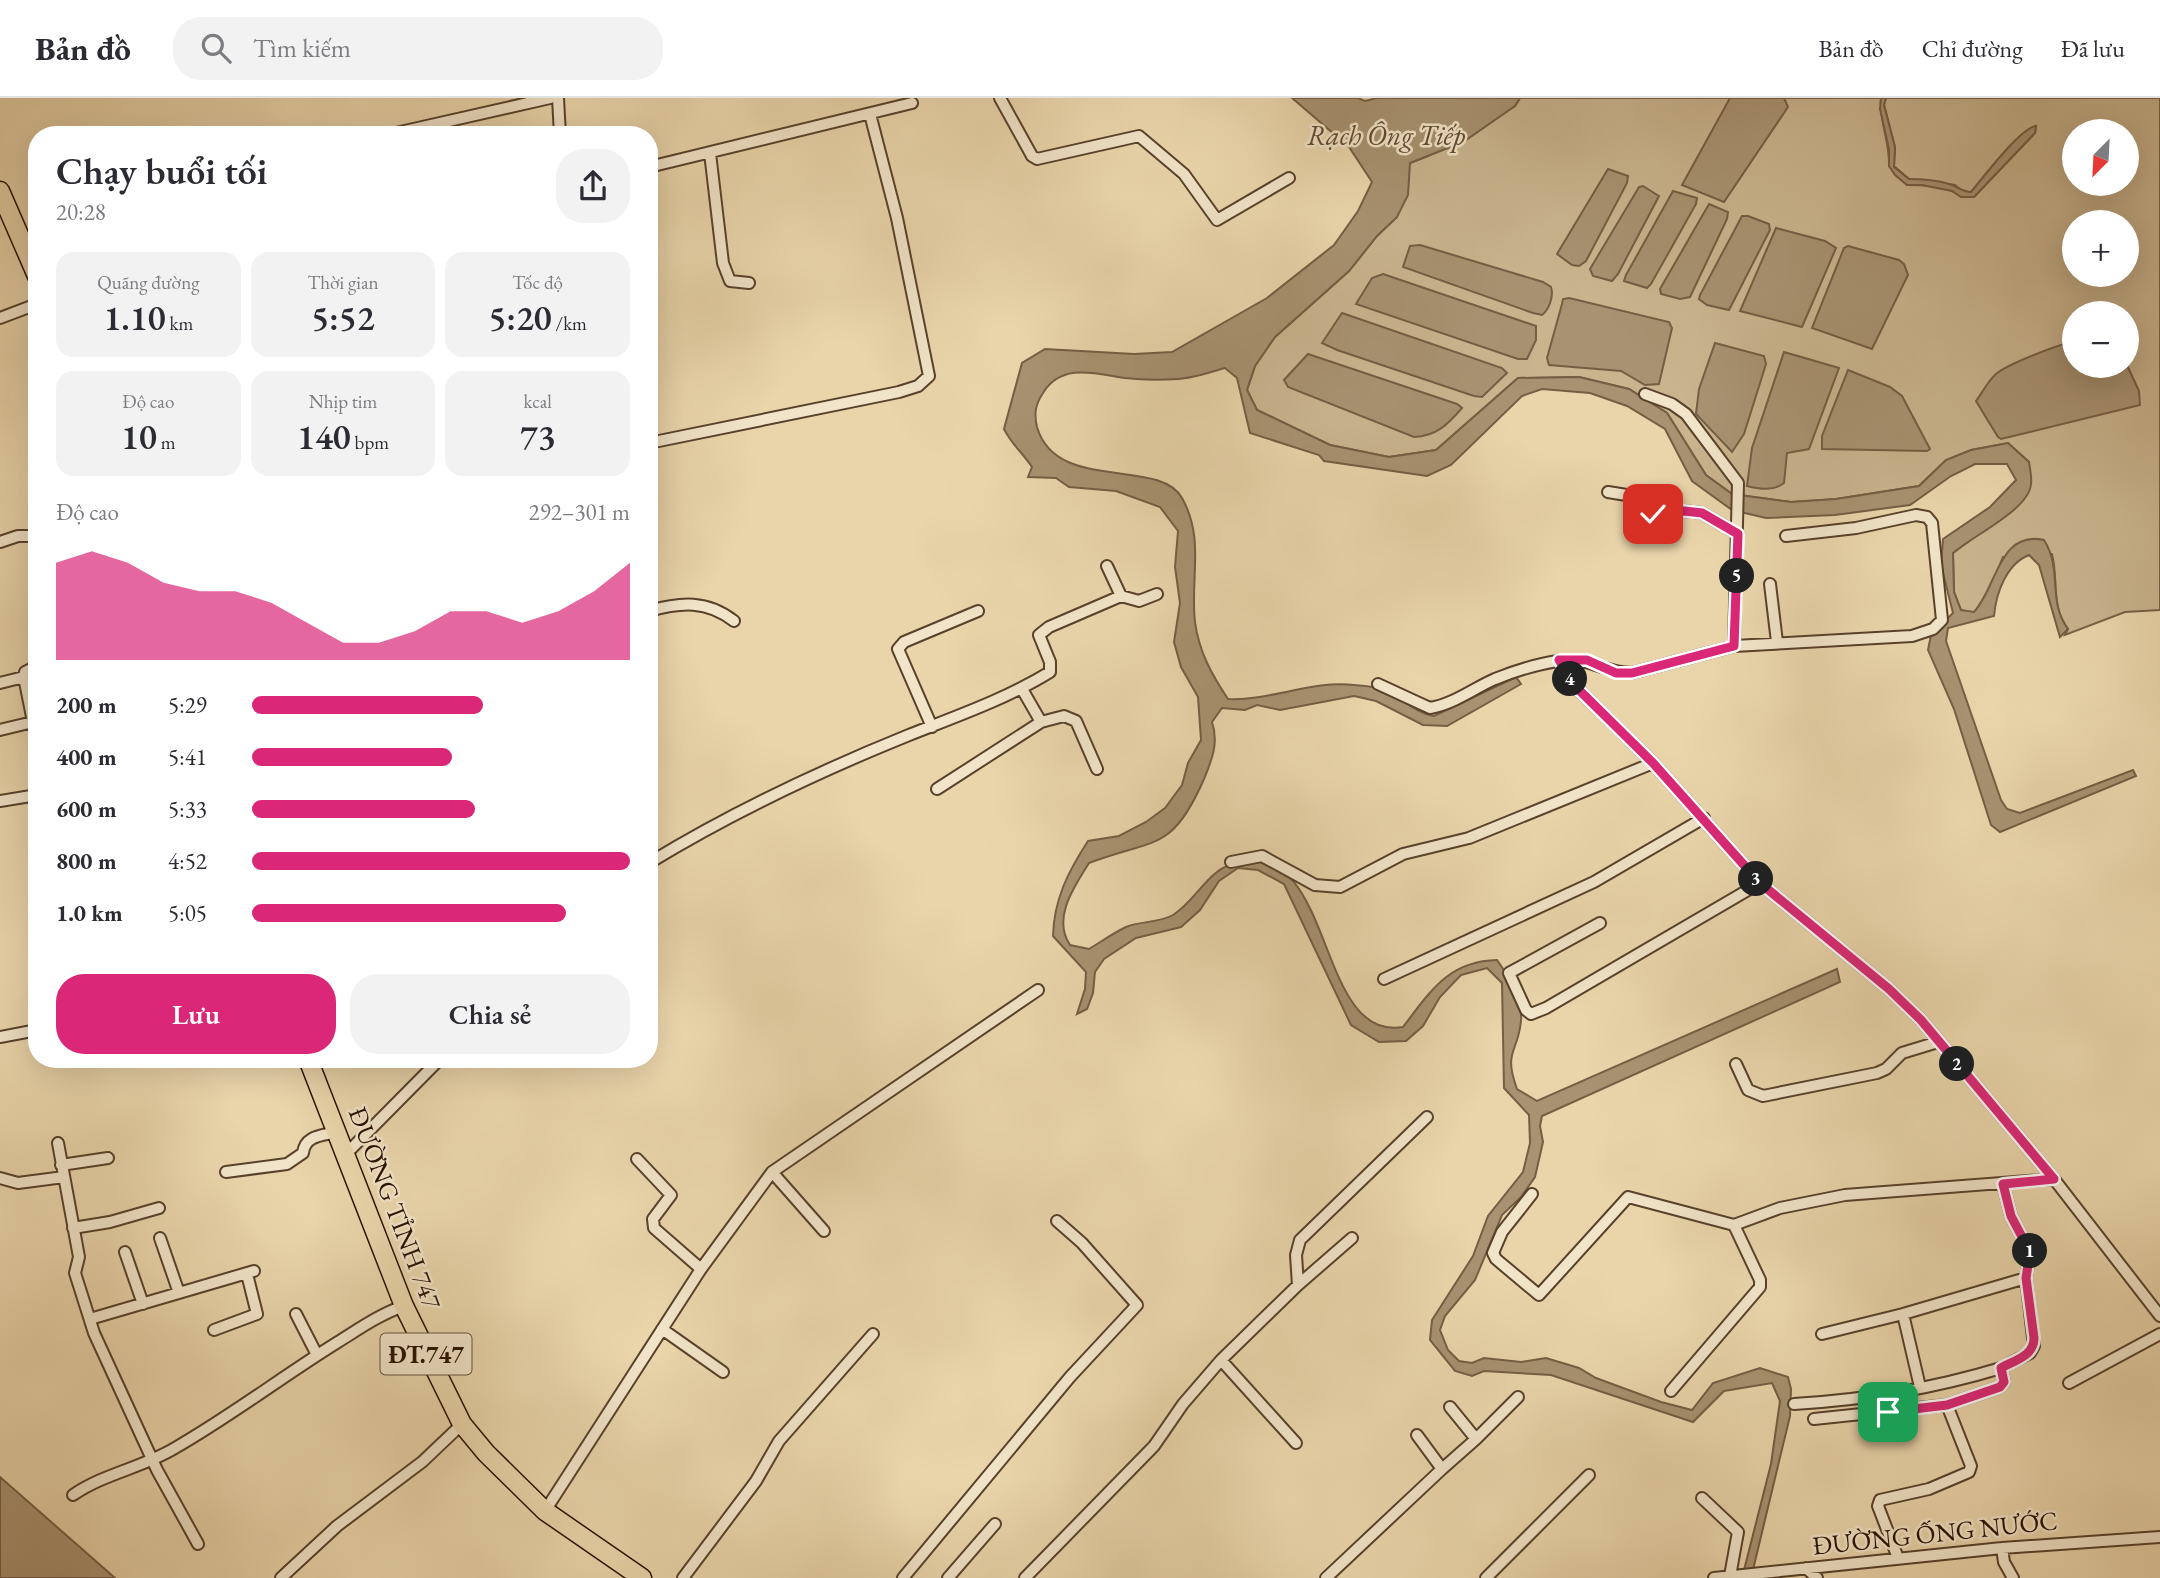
<!DOCTYPE html>
<html lang="vi">
<meta charset="utf-8">
<style>
body{margin:0;font-family:"EB Garamond",serif;background:#f2f2f3;color:#2b2b33;height:100vh;display:flex;flex-direction:column;font-size:26px;white-space:nowrap}
*{box-sizing:border-box;margin:0}
p{font-size:23px;color:#7c7c81}
.icon{flex:none;width:38px;height:38px;fill:none;stroke:currentColor;stroke-width:2;stroke-linecap:round;stroke-linejoin:round}
.map{position:relative;flex:1;overflow:hidden}
.details{position:absolute;left:28px;top:28px;width:630px;height:942px;display:flex;flex-direction:column;background:#fff;border-radius:28px;box-shadow:0 7px 28px #0002}
.details>*{flex:none}
.needle{width:46px;rotate:204deg}
.controls{position:absolute;left:2062px;top:21px;display:grid;gap:14px}
.controls a{display:grid;place-items:center;width:77px;height:77px;border-radius:50%;background:#fff;box-shadow:0 7px 28px #0002;font-size:35px}
.pin{position:absolute;display:grid;place-items:center;width:60px;height:60px;color:#fff;margin:-30px;border-radius:14px;box-shadow:0 4px 10px #0006}
.km{position:absolute;width:35px;height:35px;margin:-18px;border-radius:50%;background:#222;color:#fff;font-size:19px;line-height:35px;text-align:center}
.round{display:grid;place-items:center;flex:none;width:74px;height:74px;border-radius:28px;background:#f2f2f3}
.overview{display:flex;align-items:center;justify-content:space-between;height:119px;padding:0 28px}
h1{font-size:38px;font-weight:600;line-height:52px}
.stats{display:grid;grid-template-columns:repeat(3,1fr);gap:10px;height:119px;padding:7px 28px}
.stats div{display:grid;align-content:center;border-radius:18px;background:#f2f2f3;text-align:center}
.stats b{font-size:35px;font-weight:600}
.stats small{font-size:19px;font-weight:400}
.stats p{font-size:19px}
.chart{height:196px;padding:14px 28px}
.chart p{display:flex;justify-content:space-between}
.chart svg{width:100%;height:126px;margin-top:7px;fill:#db2777;opacity:.7}
.action{display:flex;gap:14px;margin-top:auto;padding:14px 28px}
.action a{flex:1;height:80px;border-radius:28px;background:#db2777;color:#fff;font-size:28px;font-weight:600;line-height:80px;text-align:center}
.action a+a{background:#f2f2f3;color:#2b2b33}
ul{padding:0 28px;list-style:none;font-size:23px}
li{display:grid;grid-template-columns:112px 84px 1fr;align-items:center;height:52px}
li i{height:18px;border-radius:9px;background:#db2777}
header{display:flex;align-items:center;gap:42px;box-sizing:border-box;height:98px;padding:0 35px;background:#fff;border-bottom:2px solid #e1e1e2}
header strong{font-size:33px}
nav{display:flex;gap:38px;margin-inline-start:auto;font-size:24px}
.search{width:490px;height:63px;background:#f2f2f3;display:flex;align-items:center;gap:18px;box-sizing:border-box;padding:0 24px;border-radius:28px;color:#7c7c81;font-size:26px}
.map>svg:first-child{display:block}
.green{fill:#c9b48e;stroke:#786247;stroke-width:2;fill-rule:evenodd}
.water{fill:#a89271;stroke:#755e44;stroke-width:2}
.lines{fill:none;stroke-linecap:round;stroke-linejoin:round}
.street-casing{stroke:#58412b;stroke-width:14}
.primary-casing{stroke:#281000;stroke-width:21}
.street{stroke:#f1e4c8;stroke-width:10}
.primary{stroke:#ead5ab;stroke-width:18}
.route-casing{stroke:#fff;stroke-width:14}
.route{stroke:#db2777;stroke-width:9}
.labels{text-anchor:middle;dominant-baseline:central;stroke-width:5;stroke-linejoin:round;paint-order:stroke}
.shield{fill:#f1e4c8;stroke:#64503c;stroke-width:2}
.shield-label{font-size:24px;font-weight:bold;fill:#281000}
.street-label{font-size:26px;fill:#281000;stroke:#f1e4c8}
.water-label{font-size:28px;font-style:italic;fill:#624a33;stroke:#f1e4c8}
</style>
<header>
<strong>Bản đồ</strong>
<div class="search"><svg class="icon" aria-label="search" viewBox="0 0 24 24"><circle cx="10" cy="10" r="6"/><path d="M15 15l6 6"/></svg>Tìm kiếm</div>
<nav><a>Bản đồ</a><a>Chỉ đường</a><a>Đã lưu</a></nav>
</header>
<div class="map">
<svg width="2160" height="1480" viewBox="0 0 2160 1480">
<rect width="100%" height="100%" fill="#ead5ab"/>
<filter id="stains"><feTurbulence type="fractalNoise" baseFrequency=".00286" numOctaves="4"/><feColorMatrix values="0 0 0 0 .2 0 0 0 0 .09 0 0 0 0 .02 0 0 0 .5 -.17"/></filter>
<radialGradient id="worn" r=".72"><stop offset=".6" stop-color="#630" stop-opacity="0"/><stop offset="1" stop-color="#630" stop-opacity=".3"/></radialGradient>
<path class="green" d="M1520 0H1881C1879 23 1890 44 1889 68L1907 87C1921 87 1939 87 1952 93 1961 97 1963 99 1974 99L2035 35 2036 28C2021 30 1983 80 1971 94H1963L1955 87 1909 81 1894 68 1895 49 1884 7 1886 0H2160V512L2125 514 2065 537 2068 531C2050 507 2059 483 2052 456L2003 459 1985 503 1974 515 1961 512 1954 494 1953 455 1991 427 2029 364 2008 345 1971 352 1946 362 1919 388 1836 401 1791 404 1732 396 1706 377 1667 315 1629 291 1579 279 1518 280 1436 352 1389 359 1330 347 1257 312 1247 292 1255 268 1275 239 1349 173 1377 138 1397 119 1410 65 1428 58 1515 8ZM2074 33H2126V86H2074ZM2074 124H2126V177H2074ZM2074 215H2126V268H2074Z"/>
<path class="water" d="M1292 0H1358L1365 3 1377 0H1520L1515 8 1463 44 1410 65 1408 97 1397 119 1377 138 1349 173 1275 239 1255 268 1247 292 1257 312 1330 347 1389 359 1436 352 1518 280 1579 279 1629 291 1667 315 1706 377 1732 396 1791 404 1836 401 1919 388 1946 362 1971 352 2008 345 2029 364C2030 371 2032 380 2031 386 2029 412 1972 438 1953 455L1954 494 1961 512 1974 514C1997 489 1999 432 2044 442 2063 472 2047 503 2068 531L2060 539 2039 467 2029 457C2006 466 1996 496 1994 518L1948 530 1946 543 2001 702 2007 711 2020 715 2133 672 2136 678 2000 734 1991 727 1954 611 1928 552 1931 537 1953 515 1941 467 1943 441 1990 409 2016 382 2007 366H1975L1951 378 1910 407 1835 417 1766 420 1732 412 1692 383 1665 331 1627 308 1590 295 1542 291 1522 298 1451 367 1427 378 1324 363 1319 357 1250 335 1237 280 1225 270C1210 274 1193 280 1178 281 1161 282 1142 282 1125 280 1097 276 1062 264 1043 295 1035 307 1034 316 1037 329 1056 395 1159 359 1182 400 1205 441 1190 480 1195 524 1199 554 1212 577 1228 601 1270 603 1312 582 1354 587 1364 588 1377 588 1386 593 1403 601 1416 615 1434 618L1516 579 1521 586 1447 628 1423 627 1376 603 1354 598 1280 612 1257 607 1245 612 1222 610 1212 624C1219 644 1212 662 1204 681 1172 754 1156 740 1089 765 1074 789 1052 820 1070 847L1089 851C1101 844 1113 835 1126 829 1140 823 1159 825 1173 817 1198 801 1207 771 1238 764 1336 742 1315 944 1403 929 1430 894 1448 863 1497 862 1508 877 1523 904 1521 923 1518 955 1503 953 1517 991L1537 1003 1837 871 1840 884 1542 1018 1540 1028 1543 1044 1535 1079 1521 1099 1502 1117 1475 1182 1445 1218 1440 1232 1448 1252 1459 1263 1472 1265 1484 1260 1521 1264 1546 1260 1579 1270 1596 1280 1661 1304 1692 1312 1713 1285 1760 1270 1788 1279 1791 1291 1790 1318 1751 1480H1742L1771 1366 1780 1303 1772 1285 1724 1293 1693 1324 1551 1277 1484 1273 1472 1278 1455 1273 1430 1242 1432 1222 1473 1158 1488 1118 1523 1074 1530 1045 1529 1017 1504 990 1502 885 1487 870 1461 877 1440 899 1423 928 1406 943 1379 944 1351 927 1284 786 1258 772 1238 770 1219 783 1200 812 1181 829 1136 840 1104 861 1095 874 1093 895 1087 911 1077 916 1085 891 1086 874 1053 838C1054 801 1068 774 1088 743L1119 738 1146 724 1165 710 1182 687 1188 665 1201 642 1198 599 1181 569 1174 544 1180 505 1175 469 1178 433 1160 409 1116 393 1069 389 1056 380 1028 379 1032 369C1023 355 1012 347 1004 331L1022 265 1045 251 1134 256 1172 254 1267 200 1334 147 1358 113 1372 84 1349 49Z
M1730 0H1784L1788 9 1724 104 1682 87Z
M1881 0H1886L1884 7 1895 49 1894 69 1909 81C1923 81 1936 82 1949 86 1958 88 1962 94 1971 94 1983 80 2020 30 2036 28L2035 35 1974 99H1961L1952 93 1922 87H1907L1895 77 1889 68V51L1880 11Z
M1608 71 1628 78 1627 85 1586 163 1579 168 1572 167 1557 156Z
M1643 88 1659 98 1618 176 1612 183 1593 178 1590 171 1639 89Z
M1673 93 1697 100 1696 106 1651 186 1647 190 1624 183 1626 177Z
M1709 106 1728 114 1727 121 1690 199 1680 201 1661 196 1660 191Z
M1742 118H1748L1769 126 1770 132 1729 212 1707 207 1699 201 1700 197Z
M1776 130 1825 143 1836 150 1802 229 1740 213Z
M1420 147 1543 184 1551 189C1554 198 1549 212 1542 217L1533 215 1403 169 1410 148Z
M1848 148 1899 162 1904 166 1908 177 1872 251 1812 230 1844 150Z
M1383 176 1536 228V242L1527 261H1518L1356 206 1372 180Z
M1569 200 1669 224 1672 230 1659 286 1645 287 1621 273 1549 267 1547 260 1562 206 1563 201Z
M1342 215 1502 270 1507 275 1482 299 1474 298 1337 252 1322 245Z
M2074 244V268H2126V265L2139 293 2140 307 2001 341 1998 339 1976 303C1982 295 1988 283 1996 276 2006 267 2061 245 2074 244Z
M1715 245 1764 258 1766 266 1744 336 1732 354 1696 316 1699 291Z
M1784 254 1839 270 1809 351 1787 355 1784 385C1774 393 1758 391 1747 388L1752 350Z
M1308 256 1457 306 1462 310C1448 326 1437 338 1414 339L1288 289 1284 282Z
M1848 272 1890 289 1902 298 1930 351 1927 353 1822 351V338Z
M0 1379 115 1480H0Z"/>
<g class="lines">
<g class="street-casing">
<path id="street" d="M558 0 560 37
M1000 0 1032 58 1037 61 1139 38 1184 76 1217 122 1289 80
M387 37 550 0
M710 55 723 165 730 183 749 185
M649 69 912 5
M0 220 37 206
M1645 296 1672 306 1686 316 1738 385 1734 548
M649 345 899 294 918 288 929 278 897 120 870 16
M1608 394 1645 400 1653 417 1684 413 1702 415 1738 436
M0 444 18 438H37
M1770 486 1777 544
M1121 498 1139 503 1157 496
M649 513C681 504 707 502 734 523
M1559 562 1574 587 1653 665 1760 785 1889 891 1921 922 2054 1081 2160 1218
M0 585 24 579
M1378 586 1430 610C1454 606 1474 590 1495 581 1515 573 1537 566 1558 563 1591 558 1602 575 1632 575L1734 548 1912 538 1933 531 1942 522 1932 425 1927 419 1916 417 1856 430 1786 438
M1022 591 1041 624 1064 618 1076 623 1097 671
M33 624 37 641
M932 629 898 551 904 544 978 513
M0 632 33 624 24 579 25 574 37 568
M937 691 1041 624
M0 703 37 697
M1231 764 1262 758 1315 787 1340 789 1403 756 1469 740 1653 665
M649 765C731 715 820 673 909 637 957 618 1006 601 1050 574V564L1039 537 1049 529 1121 498 1107 468
M1600 825 1509 875 1526 912 1531 916 1546 910 1760 785
M1384 881 1594 784 1704 720
M0 939 37 932
M1736 966 1748 992 1763 998 1877 975 1886 971 1902 955 1938 944
M58 1045 79 1159 75 1175 94 1235 157 1372 198 1446
M346 1056 440 961
M637 1061 671 1097 653 1121 654 1130 701 1171
M61 1067 108 1060
M226 1074 287 1066 303 1055C305 1037 322 1038 337 1034
M772 1074 824 1133
M0 1080 18 1085 64 1079
M2003 1086 2011 1118 2030 1154 2026 1180
M1532 1096 1502 1134 1493 1155 1496 1161 1539 1197 1628 1099 1734 1127 1780 1110 1845 1097 2054 1081
M73 1130 110 1124 159 1110
M160 1140 179 1195
M125 1154 143 1206
M1298 1187 1352 1140
M296 1216 317 1257
M90 1221 254 1173
M662 1231 723 1274
M214 1232 257 1216 247 1176
M1822 1236 1903 1216
M1221 1262 1296 1345
M2069 1285 2160 1236
M1920 1289 1903 1216 2026 1180 2034 1248 2030 1255 2001 1270
M1671 1293 1760 1189V1182L1734 1127
M1794 1306C1863 1302 1935 1290 2001 1270L2004 1284 2000 1289 1947 1307
M1814 1321 1947 1307 1971 1368 1969 1374 1929 1391 1880 1402 1878 1408 1898 1460
M1476 1341 1518 1299
M1442 1371 1476 1341 1450 1309
M73 1397C105 1375 142 1370 175 1350 231 1318 283 1278 338 1244 359 1231 380 1216 404 1208
M1702 1400 1738 1434 1730 1478
M545 1413 701 1171 772 1074 1038 892
M2002 1450 2004 1464 2013 1480
M1806 1470 1817 1480
M281 1480 337 1428 422 1364 462 1326
M683 1480 756 1383 779 1343 873 1236
M903 1480 1070 1279 1137 1207 1082 1145 1057 1123
M948 1480 995 1426
M1025 1480 1154 1348 1183 1306 1221 1262 1298 1187 1296 1157 1300 1142 1427 1019
M1326 1480 1442 1371 1417 1337
M1486 1480 1589 1377
M1714 1480 2002 1450 2160 1439"/>
</g>
<g class="primary-casing">
<path id="primary" d="M0 93 37 178
M308 961 404 1208 462 1326 486 1355 545 1413 642 1480"/>
</g>
<use href="#street" class="street"/>
<use href="#primary" class="primary"/>
</g>
<g class="lines">
<g class="route-casing">
<path id="route" d="M1653 416 1684 413 1702 415 1738 436 1734 548 1632 575H1616L1587 562H1559L1574 587 1653 665 1760 785 1889 891 1921 922 2054 1081 2003 1086 2011 1118 2030 1154 2026 1180 2034 1240C2034 1258 2015 1262 2001 1270L2004 1284 2000 1289 1947 1307 1888 1314"/>
</g>
<use href="#route" class="route"/>
</g>
<g class="labels">
<rect class="shield" x="380.5" y="1235.5" width="91" height="41" rx="5"/>
<g class="shield-label">
<text x="426" y="1256">ĐT.747</text>
</g>
<g class="street-label">
<text transform="translate(395 1110) rotate(69)">ĐƯỜNG TỈNH 747</text>
<text transform="translate(1935 1435) rotate(-6)">ĐƯỜNG ỐNG NƯỚC</text>
</g>
<g class="water-label">
<text x="1386" y="37">Rạch Ông Tiếp</text>
</g>
</g>
<rect width="100%" height="100%" filter="url(#stains)"/>
<rect width="100%" height="100%" fill="url(#worn)"/>
</svg>
<div class="controls">
<a><svg class="needle" viewBox="-14 -14 28 28"><path d="M0-13l5 13h-10z" fill="#e53935"/><path d="M0 13l5-13h-10z" fill="#7c7c81"/></svg></a>
<a>+</a>
<a>−</a>
</div>
<div class="pin" style="left:1888px;top:1314px;background:#1e9e55"><svg class="icon" aria-label="arrive" viewBox="0 0 24 24"><path d="M6 21V4h12l-3 4 3 4H6"/></svg></div>
<div class="pin" style="left:1653px;top:416px;background:#d93025"><svg class="icon" aria-label="check" viewBox="0 0 24 24"><path d="M5 12l5 5 9-10"/></svg></div>
<b class="km" style="left:2030px;top:1153px">1</b>
<b class="km" style="left:1957px;top:966px">2</b>
<b class="km" style="left:1756px;top:781px">3</b>
<b class="km" style="left:1570px;top:581px">4</b>
<b class="km" style="left:1737px;top:478px">5</b>
<section class="details">
<div class="overview"><div><h1>Chạy buổi tối</h1><p>20:28</p></div><a class="round"><svg class="icon" aria-label="share" viewBox="0 0 24 24"><path d="M12 15V3M7 8l5-5 5 5M5 13v7h14v-7"/></svg></a></div>
<div class="stats">
<div><p>Quãng đường</p><b>1.10<small> km</small></b></div>
<div><p>Thời gian</p><b>5:52</b></div>
<div><p>Tốc độ</p><b>5:20<small> /km</small></b></div>
</div>
<div class="stats">
<div><p>Độ cao</p><b>10<small> m</small></b></div>
<div><p>Nhịp tim</p><b>140<small> bpm</small></b></div>
<div><p>kcal</p><b>73</b></div>
</div>
<div class="chart"><p><span>Độ cao</span>292–301 m</p>
<svg viewBox="0 0 160 44" preserveAspectRatio="none"><path d="M0 44V10L10 6L20 10L30 17L40 20L50 20L60 24L70 31L80 38L90 38L100 34L110 27L120 27L130 31L140 27L150 20L160 10V44z"/></svg>
</div>
<ul>
<li><b>200 m</b>5:29<i style="width:61%"></i></li>
<li><b>400 m</b>5:41<i style="width:53%"></i></li>
<li><b>600 m</b>5:33<i style="width:59%"></i></li>
<li><b>800 m</b>4:52<i style="width:100%"></i></li>
<li><b>1.0 km</b>5:05<i style="width:83%"></i></li>
</ul>
<div class="action"><a>Lưu</a><a>Chia sẻ</a></div>
</section>
</div>
